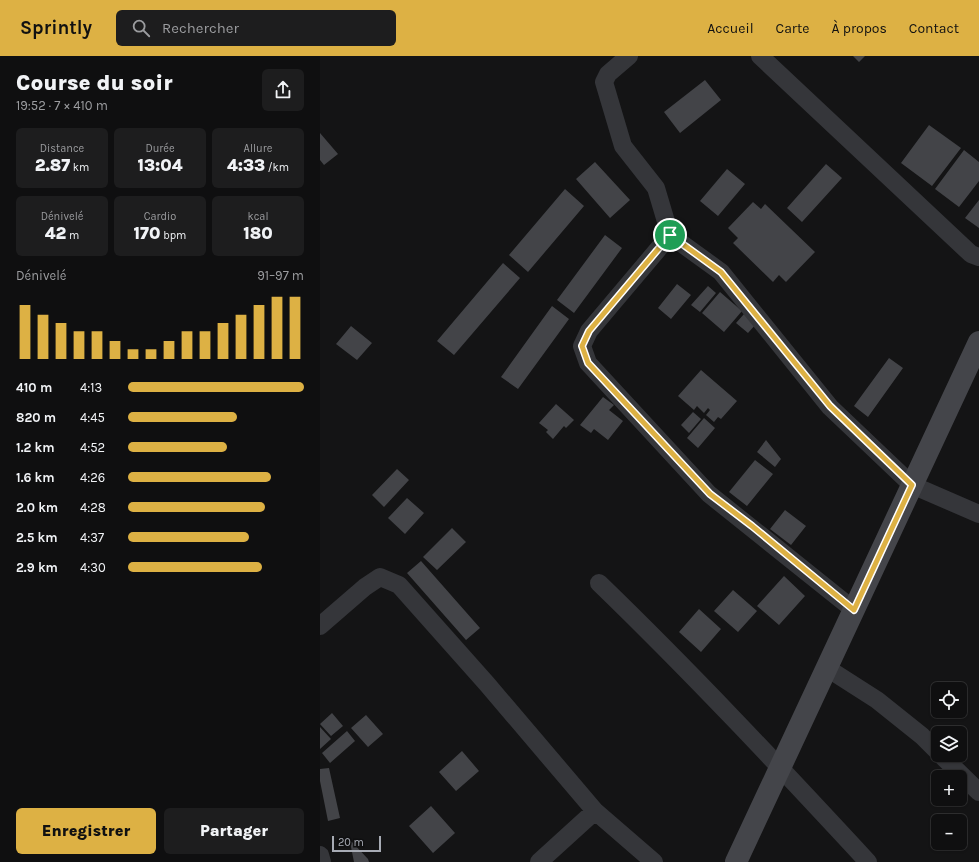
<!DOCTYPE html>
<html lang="fr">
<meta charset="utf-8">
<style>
body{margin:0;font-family:Karla,sans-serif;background:#1d1d1e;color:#f1f3f6;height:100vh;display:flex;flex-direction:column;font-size:15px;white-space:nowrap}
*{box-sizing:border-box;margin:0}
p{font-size:13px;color:#9b9c9f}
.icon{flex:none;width:22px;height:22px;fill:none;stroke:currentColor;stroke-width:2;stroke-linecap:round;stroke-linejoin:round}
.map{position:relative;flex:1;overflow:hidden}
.drawer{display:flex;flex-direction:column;background:#0f0f10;width:320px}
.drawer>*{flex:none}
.controls{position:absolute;left:611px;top:626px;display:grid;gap:8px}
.controls a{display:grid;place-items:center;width:36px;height:36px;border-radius:6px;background:#0f0f10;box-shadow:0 1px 3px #0004,0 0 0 1px #2f2f30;font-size:20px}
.scale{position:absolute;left:12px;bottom:10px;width:49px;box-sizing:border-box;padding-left:4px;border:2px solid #a7abb4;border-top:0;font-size:11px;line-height:14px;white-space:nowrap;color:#a7abb4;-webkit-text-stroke:3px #0f0f10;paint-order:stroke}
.pin{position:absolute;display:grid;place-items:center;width:34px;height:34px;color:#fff;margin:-17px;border:2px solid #fff;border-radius:50%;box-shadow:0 1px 4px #0007}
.round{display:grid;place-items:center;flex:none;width:42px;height:42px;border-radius:6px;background:#1d1d1e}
.overview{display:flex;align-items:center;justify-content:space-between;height:68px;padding:0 16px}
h1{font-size:22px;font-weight:800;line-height:30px}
.stats{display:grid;grid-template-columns:repeat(3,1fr);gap:6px;height:68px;padding:4px 16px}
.stats div{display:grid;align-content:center;border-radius:6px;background:#1d1d1e;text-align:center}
.stats b{font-size:17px;font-weight:800}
.stats small{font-size:11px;font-weight:400}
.stats p{font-size:11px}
.chart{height:112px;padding:8px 16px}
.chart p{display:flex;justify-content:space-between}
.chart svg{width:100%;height:72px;margin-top:4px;stroke:#ddb144;stroke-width:6}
.action{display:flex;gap:8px;margin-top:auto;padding:8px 16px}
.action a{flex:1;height:46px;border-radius:6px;background:#ddb144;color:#111;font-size:16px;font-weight:800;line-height:46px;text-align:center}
.action a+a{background:#1d1d1e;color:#f1f3f6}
ul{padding:0 16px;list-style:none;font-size:13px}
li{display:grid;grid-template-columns:64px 48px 1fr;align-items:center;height:30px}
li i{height:10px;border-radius:5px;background:#ddb144}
header{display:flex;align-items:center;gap:24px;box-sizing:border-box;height:56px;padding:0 20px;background:#ddb144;color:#111}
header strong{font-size:19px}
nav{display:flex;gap:22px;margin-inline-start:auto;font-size:14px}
.search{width:280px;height:36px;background:#1d1d1e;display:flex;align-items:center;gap:10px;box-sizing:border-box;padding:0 14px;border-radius:6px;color:#9b9c9f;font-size:15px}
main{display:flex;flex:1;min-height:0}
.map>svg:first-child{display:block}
.building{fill:#434448}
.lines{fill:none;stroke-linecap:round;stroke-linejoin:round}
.minor{stroke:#35363a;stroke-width:18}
.secondary{stroke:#44454a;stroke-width:22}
.route-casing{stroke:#fff;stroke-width:8}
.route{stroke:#ddb144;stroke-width:5}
</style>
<header>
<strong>Sprintly</strong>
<div class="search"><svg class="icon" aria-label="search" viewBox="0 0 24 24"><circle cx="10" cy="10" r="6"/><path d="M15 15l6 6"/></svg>Rechercher</div>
<nav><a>Accueil</a><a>Carte</a><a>À propos</a><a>Contact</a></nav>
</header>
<main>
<section class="drawer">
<div class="overview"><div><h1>Course du soir</h1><p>19:52 · 7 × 410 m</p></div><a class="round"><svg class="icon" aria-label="share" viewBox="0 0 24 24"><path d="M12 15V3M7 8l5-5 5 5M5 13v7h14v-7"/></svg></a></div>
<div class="stats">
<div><p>Distance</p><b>2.87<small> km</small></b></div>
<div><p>Durée</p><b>13:04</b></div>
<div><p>Allure</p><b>4:33<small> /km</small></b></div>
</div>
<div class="stats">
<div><p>Dénivelé</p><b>42<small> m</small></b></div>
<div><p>Cardio</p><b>170<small> bpm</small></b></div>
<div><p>kcal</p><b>180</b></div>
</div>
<div class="chart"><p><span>Dénivelé</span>91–97 m</p>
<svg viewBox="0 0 160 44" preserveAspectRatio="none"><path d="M5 44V11M15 44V17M25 44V22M35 44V27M45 44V27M55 44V33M65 44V38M75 44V38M85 44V33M95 44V27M105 44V27M115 44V22M125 44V17M135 44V11M145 44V6M155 44V6"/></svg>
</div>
<ul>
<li><b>410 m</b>4:13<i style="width:100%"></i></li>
<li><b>820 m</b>4:45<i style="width:62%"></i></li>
<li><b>1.2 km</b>4:52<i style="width:56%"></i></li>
<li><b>1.6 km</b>4:26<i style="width:81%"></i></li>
<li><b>2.0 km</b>4:28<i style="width:78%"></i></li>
<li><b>2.5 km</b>4:37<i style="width:69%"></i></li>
<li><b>2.9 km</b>4:30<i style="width:76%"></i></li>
</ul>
<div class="action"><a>Enregistrer</a><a>Partager</a></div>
</section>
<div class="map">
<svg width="659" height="806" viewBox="0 0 659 806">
<rect width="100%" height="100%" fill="#141415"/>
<path class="building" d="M533 0H545L539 6Z
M385 24 401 44 360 77 344 56Z
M609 69 641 92 612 130 581 107Z
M0 77 18 98 4 109 0 104Z
M644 94 659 106V125L639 151 615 133Z
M275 106 310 144 290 162 256 123Z
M506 108 522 122 482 166 467 152Z
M407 113 425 128 398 160 380 145Z
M245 133 264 150 208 216 189 199Z
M659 144V172L645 162Z
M433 146 441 153 445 148 495 196 466 226 459 219 453 226 413 187 418 182 408 172Z
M285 179 302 192 254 257 237 244Z
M183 207 200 222 134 299 117 285Z
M357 228 371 239 351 263 338 252Z
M388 230 396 237 380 256 371 249Z
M400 236 422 255 404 276 382 257Z
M232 250 249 263 198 333 181 321Z
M424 258 436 268 428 277 416 267Z
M31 270 52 287 37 304 16 288Z
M569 302 583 312 548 361 534 350Z
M381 314 417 345 401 363 398 361 394 366 386 359 390 354 388 352 384 357 377 350 374 354 358 340Z
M283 341 294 349 289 354 303 365 288 384 274 373 271 377 260 369Z
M236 348 254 364 246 372 244 370 233 383 226 376 228 374 219 367Z
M373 356 381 363 369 377 361 369Z
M384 362 395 372 378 392 367 382Z
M446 384 461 403 455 411 437 396Z
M435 404 453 418 427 450 409 436Z
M77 413 89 424 64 451 52 439Z
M87 442 104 457 85 478 68 462Z
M465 454 486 470 471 489 450 473Z
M132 472 146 486 117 514 103 501Z
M101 505 160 572 146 584 87 517Z
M464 520 485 540 459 569 437 550Z
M413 534 437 555 418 576 394 555Z
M379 553 401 573 381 596 359 576Z
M12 657 23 670 11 680 0 668Z
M46 659 63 678 48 691 31 672Z
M0 671 11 683 0 693Z
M27 675 35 685 10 707 2 697Z
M142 695 159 715 136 735 119 716Z
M9 712 20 762 8 765 0 725V713Z
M111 750 135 777 113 797 89 770Z
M30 786H32L48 803 49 806H34Z"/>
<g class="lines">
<path class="minor" d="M309 0 288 18 284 26 303 90 336 132 350 179 401 216 510 351 592 429 659 458
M440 0 651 198 659 201
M350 179 269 275 262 290 268 307 389 438 534 554
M279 527C372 617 460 711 548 806
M0 570 45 531 60 521 79 529 167 628 275 755 334 806
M507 612 557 644 602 680 618 696
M621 699 659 736
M0 799 2 806
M219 806 275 755"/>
<path class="secondary" d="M416 806 659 286"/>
</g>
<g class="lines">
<g class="route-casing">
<path id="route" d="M350 179 401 216 510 350 592 429 534 554 432 470 390 438 268 307 262 290 269 275Z"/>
</g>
<use href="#route" class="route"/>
</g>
</svg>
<div class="controls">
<a><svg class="icon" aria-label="locate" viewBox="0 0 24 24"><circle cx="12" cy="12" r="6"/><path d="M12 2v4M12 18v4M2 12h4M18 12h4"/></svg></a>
<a><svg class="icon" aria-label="layers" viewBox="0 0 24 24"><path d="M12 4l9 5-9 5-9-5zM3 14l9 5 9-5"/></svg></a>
<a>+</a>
<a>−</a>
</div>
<div class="scale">20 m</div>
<div class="pin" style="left:350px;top:179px;background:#1e9e55"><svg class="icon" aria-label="arrive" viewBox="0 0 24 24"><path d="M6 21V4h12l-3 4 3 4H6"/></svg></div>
</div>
</main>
